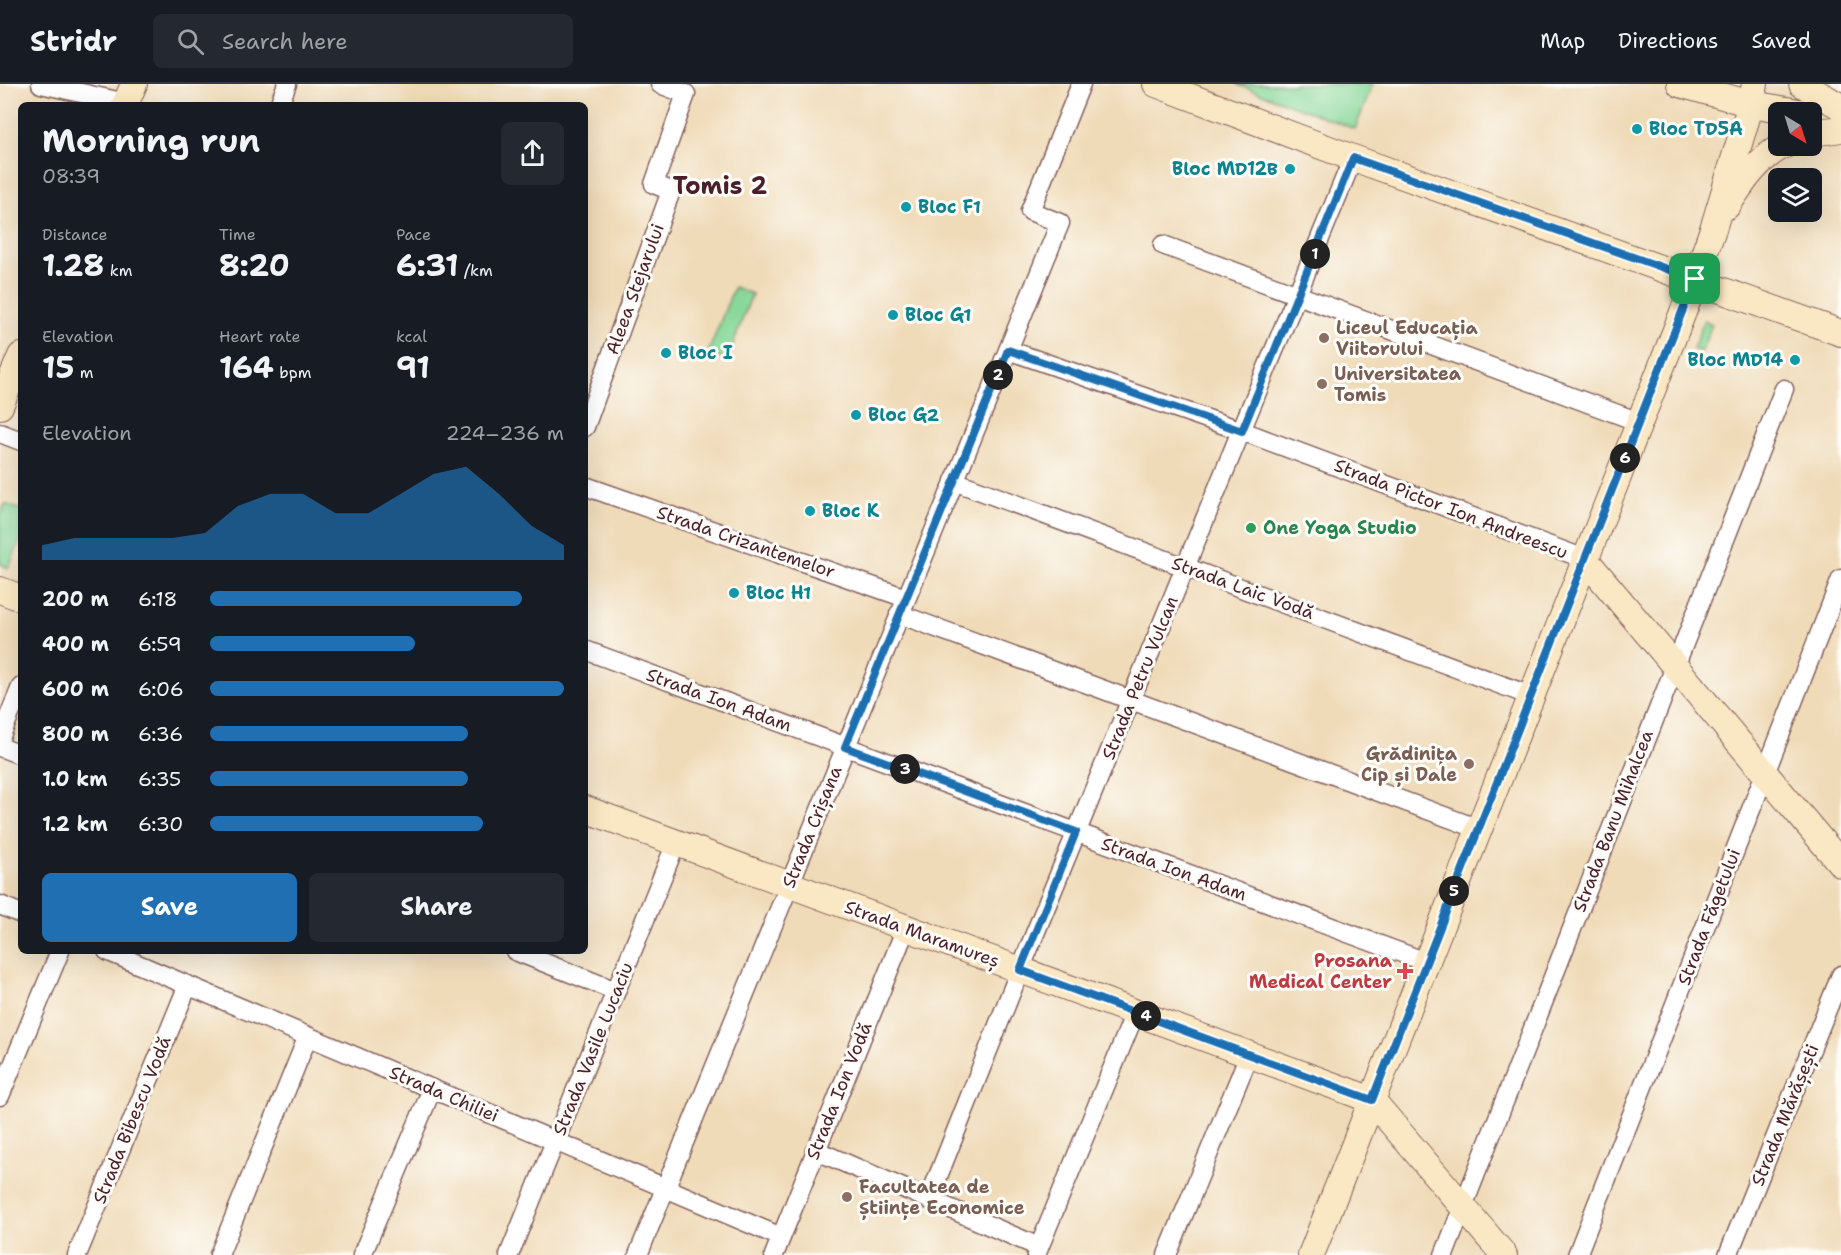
<!DOCTYPE html>
<meta charset="utf-8">
<style>
body{margin:0;font-family:"Shantell Sans",sans-serif;background:#242831;color:#f1f3f6;height:100vh;display:flex;flex-direction:column;font-size:22px;white-space:nowrap}
*{box-sizing:border-box;margin:0}
p{font-size:20px;color:#9ea1a6}
.icon{flex:none;width:33px;height:33px;fill:none;stroke:currentColor;stroke-width:2;stroke-linecap:round;stroke-linejoin:round}
.map{position:relative;flex:1;overflow:hidden}
.drawer{position:absolute;left:18px;top:18px;width:570px;height:852px;display:flex;flex-direction:column;background:#171b24;border-radius:9px;box-shadow:0 6px 24px #0002}
.drawer>*{flex:none}
.needle{width:39px;rotate:142deg}
.buttons{position:absolute;left:1768px;top:18px;display:grid;gap:12px}
.buttons a{display:grid;place-items:center;width:54px;height:54px;border-radius:9px;background:#171b24;box-shadow:0 6px 24px #0002;font-size:30px}
.pin{position:absolute;display:grid;place-items:center;width:51px;height:51px;color:#fff;margin:-26px;border-radius:12px;box-shadow:0 3px 9px #0006}
.km{position:absolute;width:30px;height:30px;margin:-15px;border-radius:50%;background:#222;color:#fff;font-size:16px;line-height:30px;text-align:center}
.round{display:grid;place-items:center;flex:none;width:63px;height:63px;border-radius:9px;background:#242831}
.headline{display:flex;align-items:center;justify-content:space-between;height:102px;padding:0 24px}
h1{font-size:33px;font-weight:700;line-height:45px}
.metrics{display:grid;grid-template-columns:repeat(3,1fr);gap:9px;height:102px;padding:6px 24px}
.metrics div{display:grid;align-content:center}
.metrics b{font-size:30px;font-weight:700}
.metrics small{font-size:16px;font-weight:400}
.metrics p{font-size:16px}
.chart{height:168px;padding:12px 24px}
.chart p{display:flex;justify-content:space-between}
.chart svg{width:100%;height:108px;margin-top:6px;fill:#1f6fb2;opacity:.7}
.action{display:flex;gap:12px;margin-top:auto;padding:12px 24px}
.action a{flex:1;height:69px;border-radius:9px;background:#1f6fb2;color:#fff;font-size:24px;font-weight:700;line-height:69px;text-align:center}
.action a+a{background:#242831;color:#f1f3f6}
ul{padding:0 24px;list-style:none;font-size:20px}
li{display:grid;grid-template-columns:96px 72px 1fr;align-items:center;height:45px}
li i{height:15px;border-radius:8px;background:#1f6fb2}
header{display:flex;align-items:center;gap:36px;box-sizing:border-box;height:84px;padding:0 30px;background:#171b24;border-bottom:2px solid #363941}
header strong{font-size:28px}
nav{display:flex;gap:33px;margin-inline-start:auto;font-size:21px}
.search{width:420px;height:54px;background:#242831;display:flex;align-items:center;gap:15px;box-sizing:border-box;padding:0 21px;border-radius:9px;color:#9ea1a6;font-size:22px}
.map>svg:first-child{display:block}
.green{fill:#87d899;stroke:#687c62;stroke-width:1.5}
.lines{fill:none;stroke-linecap:round;stroke-linejoin:round}
.street-casing{stroke:#84615d;stroke-width:21}
.secondary-casing{stroke:#84615d;stroke-width:28}
.street{stroke:#fff;stroke-width:18}
.secondary{stroke:#fae7c3;stroke-width:26}
.route-casing{stroke:#fff;stroke-width:12}
.route{stroke:#1f6fb2;stroke-width:8}
.culture-dot{fill:#0f9aa8;stroke:#fdfcf7;stroke-width:2}
.education-dot{fill:#8d6e63;stroke:#fdfcf7;stroke-width:2}
.leisure-dot{fill:#2e9e5b;stroke:#fdfcf7;stroke-width:2}
.health-dot{fill:#e0444e;stroke:#fdfcf7;stroke-width:2}
.labels{text-anchor:middle;dominant-baseline:central;stroke-width:6;stroke-linejoin:round;paint-order:stroke}
.culture-label{font-size:18px;font-weight:bold;fill:#0d838f;stroke:#fdfcf7;text-anchor:start}
.street-label{font-size:18px;fill:#4a1f2b;stroke:#fdfcf7}
.education-label{font-size:18px;font-weight:bold;fill:#785e54;stroke:#fdfcf7;text-anchor:start}
.leisure-label{font-size:18px;font-weight:bold;fill:#27864d;stroke:#fdfcf7;text-anchor:start}
.health-label{font-size:18px;font-weight:bold;fill:#be3a42;stroke:#fdfcf7;text-anchor:end}
.district-label{font-size:24px;font-weight:bold;fill:#4a1f2b;stroke:#fdfcf7}
</style>
<header>
<strong>Stridr</strong>
<div class="search"><svg class="icon" aria-label="search" viewBox="0 0 24 24"><circle cx="10" cy="10" r="6"/><path d="M15 15l6 6"/></svg>Search here</div>
<nav><a>Map</a><a>Directions</a><a>Saved</a></nav>
</header>
<div class="map">
<svg width="1841" height="1171" viewBox="0 0 1841 1171">
<rect width="100%" height="100%" fill="#fdfcf7"/>
<filter id="ink" filterUnits="userSpaceOnUse"><feTurbulence type="fractalNoise" baseFrequency=".0167" numOctaves="2"/><feDisplacementMap in="SourceGraphic" scale="12" xChannelSelector="R" yChannelSelector="G"/><feConvolveMatrix kernelMatrix="1 2 1 2 8 2 1 2 1" color-interpolation-filters="sRGB"/></filter>
<filter id="wash" filterUnits="userSpaceOnUse"><feTurbulence type="fractalNoise" baseFrequency=".008" numOctaves="4" result="noise"/><feDisplacementMap in="SourceGraphic" scale="24" xChannelSelector="R" yChannelSelector="G"/><feGaussianBlur stdDeviation="1.35" result="paint"/><feColorMatrix in="noise" values="0 0 0 0 0 0 0 0 0 0 0 0 0 0 0 0 0 1.4 0 .05"/><feComposite in="paint" operator="in"/></filter>
<g filter="url(#wash)">
<rect width="100%" height="100%" fill="#f0dbb9"/>
<path class="green" d="M1236 0H1373L1355 45Z
M734 203 752 210 727 276 708 269Z
M1704 236 1712 240 1701 268 1693 265Z
M5 420 21 426V454L9 484 0 480V432Z"/>
</g>
<g filter="url(#ink)">
<g class="lines">
<g class="street-casing">
<path id="street" d="M41 0 126 19
M279 21 287 0
M1163 161 1639 338
M1008 266 1242 347 1585 475
M585 343 671 107 654 100 686 10 660 0
M0 349 21 357
M954 397 1531 612
M585 402 906 514
M899 530 1479 745
M585 566 1426 878
M0 654 21 603
M0 663 21 671
M0 821 21 830
M107 867 781 1153
M515 867 616 907
M0 1012 60 867
M815 1066 1039 1163
M929 1115 1020 886 1353 74
M77 1171 188 901
M219 1171 308 952
M362 1171 432 1005
M509 1171 676 759
M638 1171 1060 139 1030 127 1081 0
M774 1171 906 844
M1036 1171 1135 929
M1167 1171 1249 971
M1444 1171 1784 305
M1577 1171 1841 495
M1728 1171 1841 891"/>
</g>
<g class="secondary-casing">
<path id="secondary" d="M1156 0 1353 74 1841 249
M1680 0 1751 20 1799 28
M1802 0 1841 23
M125 21 134 0
M1812 49 1841 45
M1727 122C1742 99 1758 74 1783 62
M0 322 21 272
M1585 475 1841 780
M0 506 21 514
M585 725 1372 1016 1504 1171
M1311 1171 1687 218 1713 145 1751 20 1755 0"/>
</g>
<use href="#street" class="street"/>
<use href="#secondary" class="secondary"/>
</g>
</g>
<g class="lines" filter="url(#ink)">
<g class="route-casing">
<path id="route" d="M1353 74 1695 195 1372 1016 1020 886 1076 748 845 663 1008 266 1242 347Z"/>
</g>
<use href="#route" class="route"/>
</g>
<g class="culture-dot">
<circle cx="1637" cy="45" r="6"/>
<circle cx="1290" cy="85" r="6"/>
<circle cx="906" cy="123" r="6"/>
<circle cx="893" cy="231" r="6"/>
<circle cx="666" cy="269" r="6"/>
<circle cx="1795" cy="276" r="6"/>
<circle cx="856" cy="331" r="6"/>
<circle cx="810" cy="427" r="6"/>
<circle cx="734" cy="509" r="6"/>
</g>
<g class="education-dot">
<circle cx="1324" cy="254" r="6"/>
<circle cx="1322" cy="300" r="6"/>
<circle cx="1469" cy="680" r="6"/>
<circle cx="847" cy="1113" r="6"/>
</g>
<circle class="leisure-dot" cx="1251" cy="444" r="6"/>
<path class="health-dot" d="M1402 878h6v6h6v6h-6v6h-6v-6h-6v-6h6z"/>
<g class="labels">
<g class="culture-label">
<text x="1649" y="45">Bloc TD5A</text>
<text x="1278" y="85" text-anchor="end">Bloc MD12B</text>
<text x="918" y="123">Bloc F1</text>
<text x="905" y="231">Bloc G1</text>
<text x="678" y="269">Bloc I</text>
<text x="1783" y="276" text-anchor="end">Bloc MD14</text>
<text x="868" y="331">Bloc G2</text>
<text x="822" y="427">Bloc K</text>
<text x="746" y="509">Bloc H1</text>
</g>
<g class="street-label">
<text transform="translate(635 205) rotate(-70)">Aleea Stejarului</text>
<text transform="translate(1451 425) rotate(21)">Strada Pictor Ion Andreescu</text>
<text transform="translate(746 458) rotate(19)">Strada Crizantemelor</text>
<text transform="translate(1243 504) rotate(20)">Strada Laic Vodă</text>
<text transform="translate(1140 594) rotate(-68)">Strada Petru Vulcan</text>
<text transform="translate(719 616) rotate(20)">Strada Ion Adam</text>
<text transform="translate(1613 737) rotate(-69)">Strada Banu Mihalcea</text>
<text transform="translate(812 743) rotate(-68)">Strada Crișana</text>
<text transform="translate(1174 785) rotate(20)">Strada Ion Adam</text>
<text transform="translate(1709 833) rotate(-69)">Strada Făgetului</text>
<text transform="translate(922 850) rotate(20)">Strada Maramureș</text>
<text transform="translate(593 965) rotate(-68)">Strada Vasile Lucaciu</text>
<text transform="translate(839 1007) rotate(-68)">Strada Ion Vodă</text>
<text transform="translate(444 1010) rotate(23)">Strada Chiliei</text>
<text transform="translate(1785 1031) rotate(-68)">Strada Mărășești</text>
<text transform="translate(132 1036) rotate(-68)">Strada Bibescu Vodă</text>
</g>
<g class="education-label">
<text x="1336" y="244">Liceul Educația<tspan x="1336" dy="21">Viitorului</tspan></text>
<text x="1334" y="290">Universitatea<tspan x="1334" dy="21">Tomis</tspan></text>
<text x="1457" y="670" text-anchor="end">Grădinița<tspan x="1457" dy="21">Cip și Dale</tspan></text>
<text x="859" y="1103">Facultatea de<tspan x="859" dy="21">Științe Economice</tspan></text>
</g>
<g class="leisure-label">
<text x="1263" y="444">One Yoga Studio</text>
</g>
<g class="health-label">
<text x="1392" y="877">Prosana<tspan x="1392" dy="21">Medical Center</tspan></text>
</g>
<g class="district-label">
<text x="720" y="102">Tomis 2</text>
</g>
</g>
</svg>
<div class="buttons">
<a><svg class="needle" viewBox="-14 -14 28 28"><path d="M0-13l5 13h-10z" fill="#e53935"/><path d="M0 13l5-13h-10z" fill="#9ea1a6"/></svg></a>
<a><svg class="icon" aria-label="layers" viewBox="0 0 24 24"><path d="M12 4l9 5-9 5-9-5zM3 14l9 5 9-5"/></svg></a>
</div>
<div class="pin" style="left:1695px;top:195px;background:#1e9e55"><svg class="icon" aria-label="arrive" viewBox="0 0 24 24"><path d="M6 21V4h12l-3 4 3 4H6"/></svg></div>
<b class="km" style="left:1315px;top:170px">1</b>
<b class="km" style="left:998px;top:291px">2</b>
<b class="km" style="left:905px;top:685px">3</b>
<b class="km" style="left:1146px;top:932px">4</b>
<b class="km" style="left:1454px;top:807px">5</b>
<b class="km" style="left:1625px;top:374px">6</b>
<section class="drawer">
<div class="headline"><div><h1>Morning run</h1><p>08:39</p></div><a class="round"><svg class="icon" aria-label="share" viewBox="0 0 24 24"><path d="M12 15V3M7 8l5-5 5 5M5 13v7h14v-7"/></svg></a></div>
<div class="metrics">
<div><p>Distance</p><b>1.28<small> km</small></b></div>
<div><p>Time</p><b>8:20</b></div>
<div><p>Pace</p><b>6:31<small> /km</small></b></div>
</div>
<div class="metrics">
<div><p>Elevation</p><b>15<small> m</small></b></div>
<div><p>Heart rate</p><b>164<small> bpm</small></b></div>
<div><p>kcal</p><b>91</b></div>
</div>
<div class="chart"><p><span>Elevation</span>224–236 m</p>
<svg viewBox="0 0 160 44" preserveAspectRatio="none"><path d="M0 44V38L10 35L20 35L30 35L40 35L50 33L60 22L70 17L80 17L90 25L100 25L110 17L120 9L130 6L140 17L150 30L160 38V44z"/></svg>
</div>
<ul>
<li><b>200 m</b>6:18<i style="width:88%"></i></li>
<li><b>400 m</b>6:59<i style="width:58%"></i></li>
<li><b>600 m</b>6:06<i style="width:100%"></i></li>
<li><b>800 m</b>6:36<i style="width:73%"></i></li>
<li><b>1.0 km</b>6:35<i style="width:73%"></i></li>
<li><b>1.2 km</b>6:30<i style="width:77%"></i></li>
</ul>
<div class="action"><a>Save</a><a>Share</a></div>
</section>
</div>
